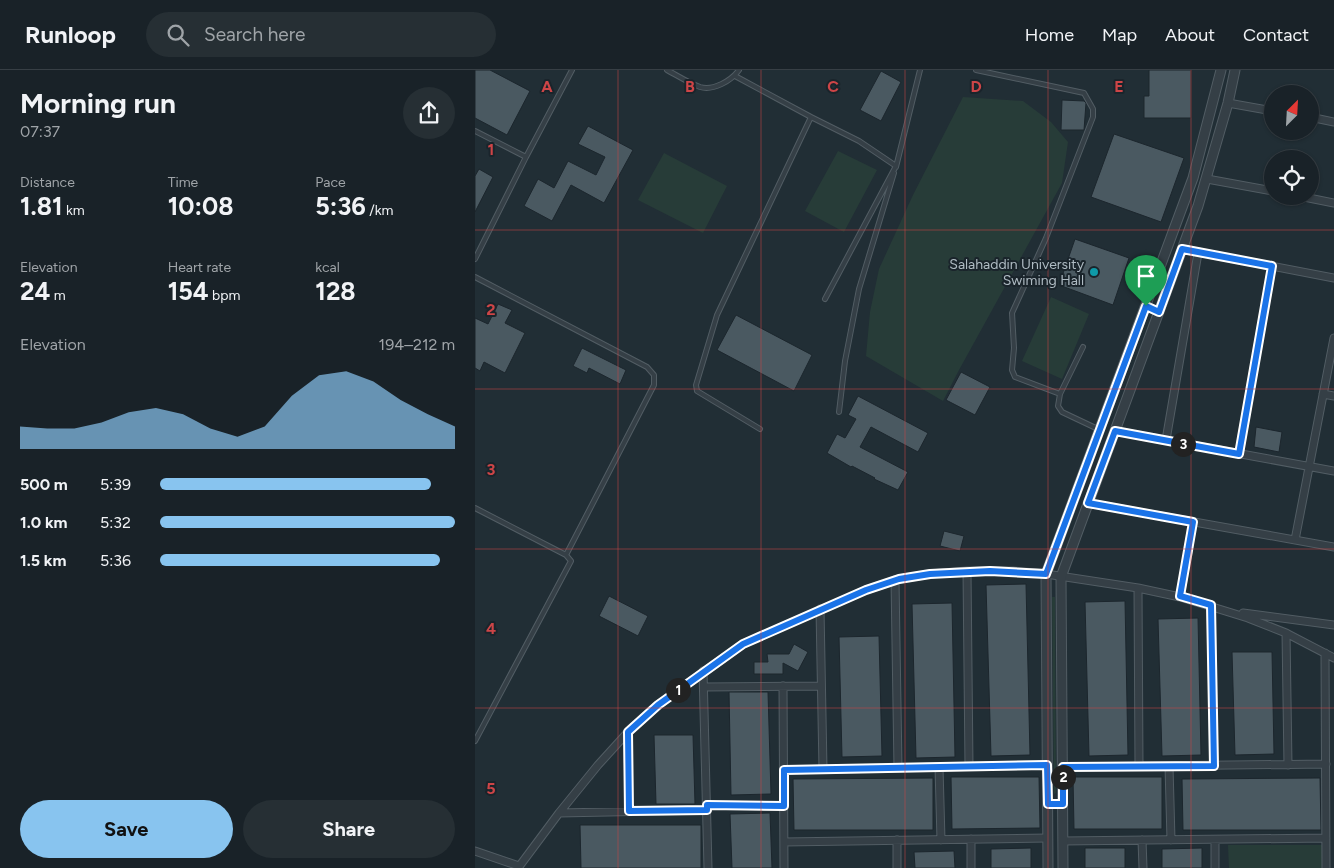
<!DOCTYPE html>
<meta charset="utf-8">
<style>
body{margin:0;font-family:Figtree,sans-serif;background:#262f34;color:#f1f3f6;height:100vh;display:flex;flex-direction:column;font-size:19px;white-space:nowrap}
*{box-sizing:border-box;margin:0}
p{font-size:16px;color:#9fa4a8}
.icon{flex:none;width:28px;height:28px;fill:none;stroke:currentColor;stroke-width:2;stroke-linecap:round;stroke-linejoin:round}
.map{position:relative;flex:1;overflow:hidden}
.panel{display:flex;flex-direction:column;background:#192228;width:475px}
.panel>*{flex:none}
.needle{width:32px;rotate:24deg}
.tools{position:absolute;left:789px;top:15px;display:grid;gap:10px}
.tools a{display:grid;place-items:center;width:55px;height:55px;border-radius:50%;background:#192228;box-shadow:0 1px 4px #0004,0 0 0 1px #373f45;font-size:25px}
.pin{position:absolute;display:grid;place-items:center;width:42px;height:42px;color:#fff;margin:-51px -21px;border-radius:50% 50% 50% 0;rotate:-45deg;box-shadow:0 0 5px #0007}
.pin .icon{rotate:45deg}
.km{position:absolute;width:25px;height:25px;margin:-12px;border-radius:50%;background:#222;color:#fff;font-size:14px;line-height:25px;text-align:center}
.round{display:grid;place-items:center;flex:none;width:52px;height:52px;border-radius:26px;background:#262f34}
.overview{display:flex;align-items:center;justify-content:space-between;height:85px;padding:0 20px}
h1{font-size:28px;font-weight:700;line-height:38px}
.metrics{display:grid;grid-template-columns:repeat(3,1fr);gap:8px;height:85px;padding:5px 20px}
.metrics div{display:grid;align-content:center}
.metrics b{font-size:25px;font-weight:700}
.metrics small{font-size:14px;font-weight:400}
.metrics p{font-size:14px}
.chart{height:140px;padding:10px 20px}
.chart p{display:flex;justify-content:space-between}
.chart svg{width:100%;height:90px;margin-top:5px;fill:#88c4ef;opacity:.7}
.primary-button{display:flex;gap:10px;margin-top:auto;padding:10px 20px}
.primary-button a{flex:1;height:58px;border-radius:30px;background:#88c4ef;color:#111;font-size:20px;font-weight:700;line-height:58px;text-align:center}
.primary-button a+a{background:#262f34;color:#f1f3f6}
ul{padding:0 20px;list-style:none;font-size:16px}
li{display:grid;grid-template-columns:80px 60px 1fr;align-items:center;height:38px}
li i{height:12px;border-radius:6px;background:#88c4ef}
header{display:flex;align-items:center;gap:30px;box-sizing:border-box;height:70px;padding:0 25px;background:#192228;border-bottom:1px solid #373f45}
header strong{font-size:24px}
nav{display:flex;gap:28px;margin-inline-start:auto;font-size:18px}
.search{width:350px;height:45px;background:#262f34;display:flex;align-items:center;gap:12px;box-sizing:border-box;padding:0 18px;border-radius:28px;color:#9fa4a8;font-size:19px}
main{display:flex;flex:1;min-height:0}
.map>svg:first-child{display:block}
.green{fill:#273c38}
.building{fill:#4a5961;stroke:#1c262d}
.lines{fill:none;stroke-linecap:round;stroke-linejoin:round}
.service-casing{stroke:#525d64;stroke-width:6}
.minor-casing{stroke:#525d64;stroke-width:9}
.tertiary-casing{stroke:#525d64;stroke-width:11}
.service{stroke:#353f46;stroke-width:4}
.minor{stroke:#353f46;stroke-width:7}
.tertiary{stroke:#353f46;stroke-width:9}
.route-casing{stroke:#fff;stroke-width:10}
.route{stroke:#1a73e8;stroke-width:6}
.grid{fill:none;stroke:#ce4547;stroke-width:1;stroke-opacity:0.55}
.culture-dot{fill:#0f9aa8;stroke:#1a242b;stroke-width:2}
.labels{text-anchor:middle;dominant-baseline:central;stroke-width:4;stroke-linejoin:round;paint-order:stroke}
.poi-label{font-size:14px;fill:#afbbc3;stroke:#1a242b;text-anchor:end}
.grid-label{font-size:16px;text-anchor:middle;font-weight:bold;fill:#ce4547;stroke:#1a242b;stroke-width:4;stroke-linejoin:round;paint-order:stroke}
</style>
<header>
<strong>Runloop</strong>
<div class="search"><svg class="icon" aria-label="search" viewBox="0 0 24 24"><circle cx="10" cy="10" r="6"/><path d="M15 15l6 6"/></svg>Search here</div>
<nav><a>Home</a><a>Map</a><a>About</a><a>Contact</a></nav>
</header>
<main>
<section class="panel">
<div class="overview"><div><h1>Morning run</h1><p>07:37</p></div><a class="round"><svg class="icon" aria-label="share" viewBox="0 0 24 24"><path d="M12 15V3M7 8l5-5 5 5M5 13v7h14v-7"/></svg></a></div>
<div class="metrics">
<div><p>Distance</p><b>1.81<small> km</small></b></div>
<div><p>Time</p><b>10:08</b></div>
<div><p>Pace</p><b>5:36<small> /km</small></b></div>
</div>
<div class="metrics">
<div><p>Elevation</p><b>24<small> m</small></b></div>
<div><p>Heart rate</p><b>154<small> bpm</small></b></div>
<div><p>kcal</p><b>128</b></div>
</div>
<div class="chart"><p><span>Elevation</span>194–212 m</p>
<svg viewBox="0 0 160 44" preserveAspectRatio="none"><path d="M0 44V33L10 34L20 34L30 31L40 26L50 24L60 27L70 34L80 38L90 33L100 18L110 8L120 6L130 11L140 20L150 27L160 33V44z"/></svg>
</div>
<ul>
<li><b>500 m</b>5:39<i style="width:92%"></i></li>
<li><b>1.0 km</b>5:32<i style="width:100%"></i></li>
<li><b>1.5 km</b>5:36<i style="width:95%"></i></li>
</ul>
<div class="primary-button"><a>Save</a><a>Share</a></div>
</section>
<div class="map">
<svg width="859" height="798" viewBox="0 0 859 798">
<rect width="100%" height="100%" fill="#212e35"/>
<path class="green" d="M488 27 548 31 576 52 593 72 587 113 484 300 468 331 391 286 395 242 404 199 438 125Z
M363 81 402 100 369 162 330 141Z
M189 83 252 116 228 163 163 130Z
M576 227 614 244 587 309 547 291Z
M577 527H580L581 723 579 724Z
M753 775H849V798H754Z"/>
<path class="building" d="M0 0H15L55 21 32 65 0 48Z
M674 0H716V48H669V26H674Z
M406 1 426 12 406 51 385 40Z
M587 30 609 31 611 33 609 60H586Z
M113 56 158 80 129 133 96 115 77 151 49 136 63 109 79 118 93 91 121 105 130 87 103 74Z
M639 64 709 88 686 152 616 127Z
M4 99 18 107 0 142V106Z
M600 169 654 188 638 235 584 215Z
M23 234 37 240 30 253 50 263 30 303 9 292 5 301 0 298V248L13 254Z
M261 245 337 285 319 321 242 280Z
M107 278 151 300 145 314 114 298 112 303 98 296Z
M486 302 515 317 500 345 471 330Z
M383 326 453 363 443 382 396 357 385 377 433 402 423 420 399 409 400 408 377 396 376 397 352 383 362 364 370 368 381 349 373 345Z
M781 357 807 362 804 382 779 377Z
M469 461 489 466 485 481 465 476Z
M551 514 555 685 516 686 511 515Z
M134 526 173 546 163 566 124 546Z
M650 531 653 685 614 686 610 532Z
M477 533 480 687 441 688 437 534Z
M723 548 726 685 687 686 683 549Z
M404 566 407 686 367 687 364 567Z
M319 574 333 582 323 601 308 593V604H279V592H293L292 584H314Z
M757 582H797L799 684 760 685Z
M254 622H293L296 724 256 725Z
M179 665H218L220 734H181Z
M476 707H564L565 758 477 759Z
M598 707H687V759H599Z
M458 708V760H319L318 709Z
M845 708 846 760H708L707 709Z
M295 743 297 798H257L255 744Z
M105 755H226V798H106Z
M556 778V798H516V779Z
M610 778H650V798H610Z
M727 778V798H687V779Z
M479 781 480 798H440L439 782Z"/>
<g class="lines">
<g class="service-casing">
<path id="service" d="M192 0C203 6 214 13 225 17 238 21 256 11 264 0
M501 0 609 23 618 39V47L571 168 537 243 539 278 537 300 540 307 585 324
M260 6 336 47
M0 61 51 87
M421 97 445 0
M0 189 51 87 97 0
M0 207 172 297 179 305V315L91 485
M608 277 585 324 583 336 587 342 625 360
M364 342 370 291 384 219 419 103
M285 359 222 321 221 315 242 245 336 47 384 71 421 96 350 229
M0 438 91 485 96 491 0 671"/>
</g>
<g class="minor-casing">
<path id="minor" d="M753 33 798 41
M835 47 859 52
M732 109 798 121
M824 126 859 133
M707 179 859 208
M848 324 859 326
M640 361 859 401
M691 370 723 183
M764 384 797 196
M613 433 859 477
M820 470 859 268
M492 501 494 696
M420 510 423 698
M663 518 664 696
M705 527 718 452
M736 535 739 696
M345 539 348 699
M768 543 859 555
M811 563 813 695
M850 583 851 798
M228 601 233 798
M308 616 309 798
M229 617 346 616
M153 662 154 741
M694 696 696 770
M464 697 466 770
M587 697 851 694
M309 700 572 695
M232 735 309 736
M84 743 232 740
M422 770V798
M667 770 668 798
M740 770V798
M588 771 851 768
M309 772 573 768
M0 781 44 796
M43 798 84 743 123 695 153 662 183 635 268 574 391 520 424 509 455 504 492 501H538L571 504 663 518 705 527 773 548 811 563 859 588
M496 798V769"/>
</g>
<g class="tertiary-casing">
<path id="tertiary" d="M573 798 571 504 718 108 746 0
M588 798 586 507 723 136 753 33 760 0"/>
</g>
<use href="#service" class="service"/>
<use href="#minor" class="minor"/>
<use href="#tertiary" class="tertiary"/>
</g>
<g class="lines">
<g class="route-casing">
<path id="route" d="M707 179 797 196 764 384 640 361 613 433 718 452 705 526 736 535 739 696 588 697V734H573L572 695 309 700V736L232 735V740L154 741 153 662 183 635 268 574 391 520 424 509 455 504 515 501 571 504 671 236 684 242Z"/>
</g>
<use href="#route" class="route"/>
</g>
<path class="grid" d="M143 0V798M286 0V798M430 0V798M573 0V798M716 0V798M0 160H859M0 319H859M0 479H859M0 638H859"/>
<circle class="culture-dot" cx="619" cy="202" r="5"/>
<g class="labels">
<g class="poi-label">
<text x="609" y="194">Salahaddin University<tspan x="609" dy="16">Swiming Hall</tspan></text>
</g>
</g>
<g class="grid-label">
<text x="72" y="22">A</text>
<text x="215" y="22">B</text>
<text x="358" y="22">C</text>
<text x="501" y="22">D</text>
<text x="644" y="22">E</text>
<text x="16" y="85">1</text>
<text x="16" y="245">2</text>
<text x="16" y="405">3</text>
<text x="16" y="564">4</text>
<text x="16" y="724">5</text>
</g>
</svg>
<div class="tools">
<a><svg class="needle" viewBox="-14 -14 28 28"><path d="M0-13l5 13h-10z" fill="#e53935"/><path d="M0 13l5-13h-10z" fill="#9fa4a8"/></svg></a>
<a><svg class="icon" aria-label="locate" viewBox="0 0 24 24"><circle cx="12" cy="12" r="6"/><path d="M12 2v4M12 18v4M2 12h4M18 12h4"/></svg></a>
</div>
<div class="pin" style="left:671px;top:236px;background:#1e9e55"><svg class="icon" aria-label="arrive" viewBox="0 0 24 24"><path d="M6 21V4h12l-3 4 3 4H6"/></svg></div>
<b class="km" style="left:203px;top:620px">1</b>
<b class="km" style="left:588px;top:707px">2</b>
<b class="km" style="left:708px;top:374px">3</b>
</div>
</main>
